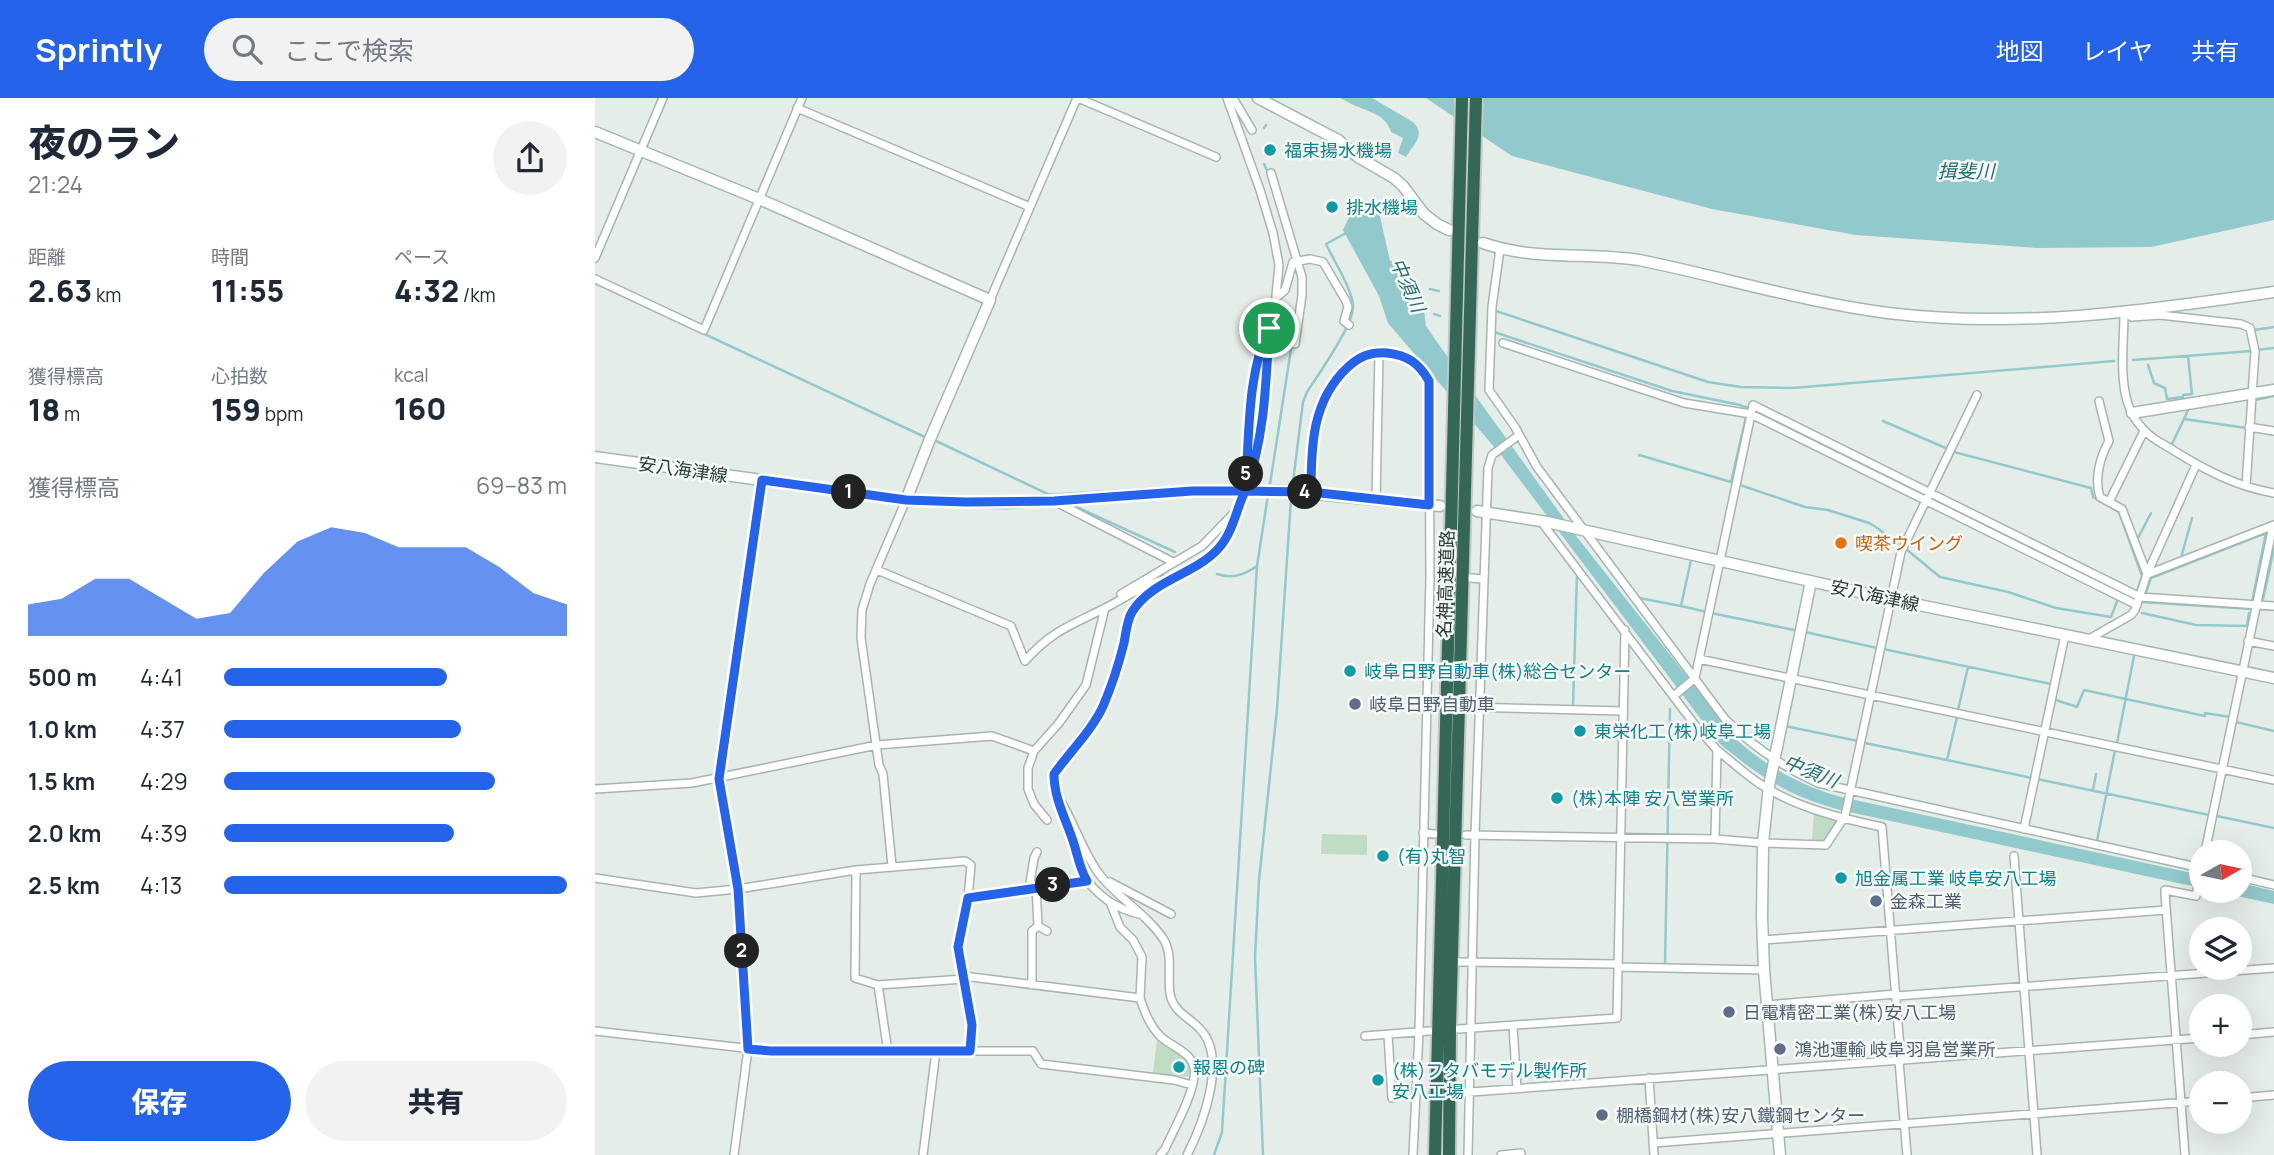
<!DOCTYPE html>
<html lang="ja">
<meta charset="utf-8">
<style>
body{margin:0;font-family:Manrope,"Noto Sans JP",sans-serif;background:#f2f2f3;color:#1f2937;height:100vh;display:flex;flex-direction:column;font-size:26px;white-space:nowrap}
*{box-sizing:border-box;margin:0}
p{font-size:23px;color:#747a83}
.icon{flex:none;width:38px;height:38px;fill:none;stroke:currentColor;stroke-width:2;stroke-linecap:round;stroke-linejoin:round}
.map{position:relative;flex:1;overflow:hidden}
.details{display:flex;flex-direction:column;background:#fff;width:595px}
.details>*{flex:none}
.needle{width:46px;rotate:81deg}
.tools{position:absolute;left:1594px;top:742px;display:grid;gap:14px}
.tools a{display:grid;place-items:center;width:63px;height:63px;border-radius:50%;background:#fff;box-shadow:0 7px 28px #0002;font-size:35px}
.pin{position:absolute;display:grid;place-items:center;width:60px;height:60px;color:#fff;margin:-30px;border:4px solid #fff;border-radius:50%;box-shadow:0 2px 7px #0007}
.km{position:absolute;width:35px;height:35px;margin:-18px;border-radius:50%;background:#222;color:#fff;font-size:19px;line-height:35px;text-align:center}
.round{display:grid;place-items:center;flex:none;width:74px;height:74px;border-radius:37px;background:#f2f2f3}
.headline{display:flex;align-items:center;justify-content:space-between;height:119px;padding:0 28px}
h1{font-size:38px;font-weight:800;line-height:52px}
.metrics{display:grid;grid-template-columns:repeat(3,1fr);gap:10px;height:119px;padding:7px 28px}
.metrics div{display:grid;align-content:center}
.metrics b{font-size:30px;font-weight:800}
.metrics small{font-size:19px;font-weight:400}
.metrics p{font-size:19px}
.chart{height:196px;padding:14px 28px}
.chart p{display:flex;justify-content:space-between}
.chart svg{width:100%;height:126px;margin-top:7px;fill:#2563eb;opacity:.7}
.button{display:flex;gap:14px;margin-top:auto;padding:14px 28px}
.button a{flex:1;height:80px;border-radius:42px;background:#2563eb;color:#fff;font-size:28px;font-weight:800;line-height:80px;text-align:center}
.button a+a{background:#f2f2f3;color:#1f2937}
ul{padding:0 28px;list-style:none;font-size:23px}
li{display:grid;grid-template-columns:112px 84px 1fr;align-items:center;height:52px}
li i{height:18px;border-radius:9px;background:#2563eb}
header{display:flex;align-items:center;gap:42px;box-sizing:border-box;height:98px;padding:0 35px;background:#2563eb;color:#fff}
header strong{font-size:33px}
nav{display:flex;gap:38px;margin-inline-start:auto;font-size:24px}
.search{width:490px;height:63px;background:#f2f2f3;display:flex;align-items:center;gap:18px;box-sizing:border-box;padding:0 24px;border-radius:38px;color:#747a83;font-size:26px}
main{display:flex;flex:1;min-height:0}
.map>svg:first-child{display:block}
.green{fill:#c0dcc5}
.water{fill:#92c9cc}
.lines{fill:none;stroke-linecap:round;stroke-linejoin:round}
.stream{stroke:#92c9cc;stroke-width:2.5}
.street-tunnel{stroke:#bfcac5;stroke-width:7;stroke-dasharray:7 3.5;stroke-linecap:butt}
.street-casing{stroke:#a8b5af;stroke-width:10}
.secondary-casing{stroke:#a4b8af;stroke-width:13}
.highway-casing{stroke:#c2c9c6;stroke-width:16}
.street{stroke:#fff;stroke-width:7}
.secondary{stroke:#fff;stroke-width:10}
.highway{stroke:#346758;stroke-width:12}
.route-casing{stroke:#fff;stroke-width:14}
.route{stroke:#2563eb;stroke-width:9}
.culture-dot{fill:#0f9aa8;stroke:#f5f9f7;stroke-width:2.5}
.food-dot{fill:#e8710a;stroke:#f5f9f7;stroke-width:2.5}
.service-dot{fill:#5c6f8a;stroke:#f5f9f7;stroke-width:2.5}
.labels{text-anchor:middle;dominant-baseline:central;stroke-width:5;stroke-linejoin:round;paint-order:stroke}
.culture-label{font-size:18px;fill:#0d838f;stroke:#f5f9f7;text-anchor:start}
.street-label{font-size:18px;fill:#263d35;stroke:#f5f9f7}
.food-label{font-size:18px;fill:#c56008;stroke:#f5f9f7;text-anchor:start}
.service-label{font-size:18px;fill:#4e5e75;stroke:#f5f9f7;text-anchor:start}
.water-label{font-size:19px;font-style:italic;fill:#256e74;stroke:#f5f9f7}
</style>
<header>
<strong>Sprintly</strong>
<div class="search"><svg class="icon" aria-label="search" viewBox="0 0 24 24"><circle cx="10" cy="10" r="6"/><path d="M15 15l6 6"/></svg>ここで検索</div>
<nav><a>地図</a><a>レイヤ</a><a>共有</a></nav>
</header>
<main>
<section class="details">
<div class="headline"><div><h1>夜のラン</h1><p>21:24</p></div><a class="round"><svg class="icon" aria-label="share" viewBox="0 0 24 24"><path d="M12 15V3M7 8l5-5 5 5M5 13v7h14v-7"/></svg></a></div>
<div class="metrics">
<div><p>距離</p><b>2.63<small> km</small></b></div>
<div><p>時間</p><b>11:55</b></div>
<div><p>ペース</p><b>4:32<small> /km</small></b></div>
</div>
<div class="metrics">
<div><p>獲得標高</p><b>18<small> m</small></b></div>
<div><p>心拍数</p><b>159<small> bpm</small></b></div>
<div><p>kcal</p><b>160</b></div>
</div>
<div class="chart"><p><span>獲得標高</span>69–83 m</p>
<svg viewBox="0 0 160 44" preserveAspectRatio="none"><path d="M0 44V33L10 31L20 24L30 24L40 31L50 38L60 36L70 22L80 11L90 6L100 8L110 13L120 13L130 13L140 20L150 29L160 33V44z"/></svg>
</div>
<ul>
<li><b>500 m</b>4:41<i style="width:65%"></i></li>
<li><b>1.0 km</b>4:37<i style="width:69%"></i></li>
<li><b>1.5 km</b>4:29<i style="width:79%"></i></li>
<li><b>2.0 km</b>4:39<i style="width:67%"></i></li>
<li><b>2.5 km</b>4:13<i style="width:100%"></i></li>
</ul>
<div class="button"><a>保存</a><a>共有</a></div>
</section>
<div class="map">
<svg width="1679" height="1057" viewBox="0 0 1679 1057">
<rect width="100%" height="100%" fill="#e5ede9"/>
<path class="green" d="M1219 713 1245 722 1230 744 1217 743Z
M727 736 772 737V757L726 756Z
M562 942 580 950 596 964V972L593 979 558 975Z"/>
<path class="water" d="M745 0H777L818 24C832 37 817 48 811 59L803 55 808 40 796 34C792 19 778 15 766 10 759 8 752 3 745 0Z
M831 0H1679V122L1556 149 1442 150 1261 137 1117 111 917 58Z
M759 109H772L784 114 795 163 810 161 816 198 829 212 831 228 842 244 982 439 1143 643C1174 670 1206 688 1246 699L1606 777V790L1245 712C1192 697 1166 680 1124 645L906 357 793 225 784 198 748 132Z
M1645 785 1679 793V806L1619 793H1645Z"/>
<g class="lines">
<path class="stream" d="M669 30 671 27
M669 66 673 75
M835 191 844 193
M901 213 1113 284 1146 289 1198 290 1519 263
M839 216 845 218
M1659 232 1679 229
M103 233 332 340
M899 234 1077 293 1145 307 1156 311
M1662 252 1679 250
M1538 262 1657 253
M1553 267 1559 285 1570 290 1572 301 1588 299V297L1597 296 1593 258
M1661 290 1679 287
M1660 302 1679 298
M1160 313 1331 397
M1589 321 1593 312
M1288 323 1353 351
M339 342 459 399
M1576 348 1589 321 1651 330
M1656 356 1657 343
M1044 357 1136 384 1151 319
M1146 379 1145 387 1210 409 1233 412 1274 425 1284 431 1302 446
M698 384 708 304 712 294C723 277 760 225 758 207 756 189 739 163 731 146L751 135
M675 386 697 245
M1340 392 1359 354 1496 390 1498 399 1524 414 1547 478 1542 494
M1337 400 1541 501
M475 406 580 454
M1542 442 1556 415
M1312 449 1311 451 1345 479 1413 494 1461 510 1516 519 1523 501
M1586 460 1597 420
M1560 466 1588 405
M622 476C637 481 649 477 662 468
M1550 497 1556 480 1671 435 1657 504
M1044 500 1086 508 1096 462
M1547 504 1657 511
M1667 506 1679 451
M1086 508 1112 514
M1663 511 1679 512
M1116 515 1199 532
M1547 515 1601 527 1652 528 1654 515
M1210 534 1282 550
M1288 551 1456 586
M889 573 979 575
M1458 601 1482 609 1489 592 1610 618V615L1635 619
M978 608 982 475
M1363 612 1373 569
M1641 624 1679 633
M1190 628 1263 643
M1270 645 1352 662 1362 619
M1522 645 1539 558
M1352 662 1437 680
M1442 681 1614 717
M1498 692 1501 676
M1622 718 1679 730
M1502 743 1520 652
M1070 866 1075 611
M619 1057 627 1034 662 468 673 397
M668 1057 660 859 664 782 682 611 696 401"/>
<path class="street-tunnel" d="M832 997 858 995"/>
<g class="street-casing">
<path id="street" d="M483 0 621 59
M632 0 665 92 678 135 684 167 679 218 666 247 658 279 651 378
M638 0 657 32
M202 10 435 109
M676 75 707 179V197L700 246
M905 151 897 209 894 292 920 329 942 369 1130 621C1157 648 1188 669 1223 685L1606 770
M0 160 68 0
M0 181 109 232 207 0
M682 199 690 192 698 164 715 161 728 164 751 203 753 209 749 223 754 227
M395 202 482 0
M908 245 1089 305 1156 316 1542 507
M1504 303 1514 343C1505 359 1499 381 1505 399L1527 411 1552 476
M1654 329 1679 333
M1651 388 1660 253 1655 230 1646 226 1565 217 1537 219 1529 215C1529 243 1524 279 1533 306 1536 315 1543 326 1550 333 1558 342 1571 347 1581 354 1612 373 1643 389 1679 395
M716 394C716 348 718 302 753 269 765 258 775 254 792 255 812 257 824 265 834 283L835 479 824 934 818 1057
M781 401 784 255
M459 403 578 464
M1514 404 1549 333
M945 422 1100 627 1122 652 1120 741
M282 472 416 528 430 563C458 531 480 526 516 507 538 495 550 486 575 480
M1553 476 1679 427
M876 480 888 481
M526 496 607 448 640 414
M1494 541 1536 517 1540 512 1552 476 1601 367
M1653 543 1679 548
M1104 561 1679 682
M1081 596 1100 580 1158 307 1545 499 1679 508
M872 609 1028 613
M1122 652C1136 663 1150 676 1165 686 1202 710 1245 720 1287 729L1306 963
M0 691 97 685 282 647 397 638 439 653
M465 702C480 726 488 755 505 777 524 801 552 816 569 842 579 859 571 883 576 900 581 915 595 920 605 931 633 960 608 1026 592 1057
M452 722 439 706 433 691V670L439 653 464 625 491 587 510 510
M1429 731 1470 537
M828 735 839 736
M871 737 1120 741 1168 745 1231 747 1250 718 1306 454 1382 297
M1610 754 1678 428
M1419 758 1442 1057
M297 768 288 676 284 667 266 540 267 512 275 486 311 402
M261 772 260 880 283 887 293 954
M1645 779 1679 787
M0 780 101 795 143 791 261 772 370 763 376 767 373 800 492 783C485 771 483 759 479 746 472 723 458 702 459 676L508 608 528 549 536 515 554 496 614 460 634 436 641 413 655 378 669 322 674 230
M492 783C508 801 520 810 544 816
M515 784 576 816
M441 789 443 828 452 833
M434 791 439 760 442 754
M373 800 363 849 377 927 375 953
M515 804 525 829 538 842 547 859 545 900
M1168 842 1571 812
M864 864 1021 866
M1023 869 1169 872
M368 878 545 900C550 915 555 928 566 939 580 951 603 956 599 979 597 999 579 1031 570 1051L565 1057
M283 887 369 881
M437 887V833L443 828
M1301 898 1679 870
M1172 907 1301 896
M918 928 922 991
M864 931 1022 920 1030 532
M0 933 176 953H438L446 966 579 982 597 987
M793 937 797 1000
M1645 937 1679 934
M770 938 834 933
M1304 963 1312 1057
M1054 980 1059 1057
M862 995 1606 940
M1645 1000 1679 997
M1058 1045 1606 1003
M139 1057 153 951 143 791 124 681 167 382
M328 1057 341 953
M873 1057 880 737 893 370 897 357 924 337
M906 1057 926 1055
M1590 1057 1570 796V792L1601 798 1606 770"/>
</g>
<g class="secondary-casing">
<path id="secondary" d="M663 0 743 42 763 59 799 80 808 88 829 116 842 126 854 132
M0 34 164 101 395 202 335 341 311 402
M888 145C939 163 992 154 1044 162 1128 179 1208 204 1293 215 1423 231 1551 213 1679 194
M1537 315 1679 292
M0 359 311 402 411 405 597 393H689L845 408
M882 413 952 424 1295 501 1679 580
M1185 1057 1169 872 1167 819 1168 745 1174 688 1216 483"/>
</g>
<g class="highway-casing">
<path id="highway" d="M840 1057 867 0
M854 1057 855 928 881 0"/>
</g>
<use href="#street" class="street"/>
<use href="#secondary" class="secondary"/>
<use href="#highway" class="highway"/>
</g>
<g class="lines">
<g class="route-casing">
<path id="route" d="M674 230C671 285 670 340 650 393H597L459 403 370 404 311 402 167 382 124 681 143 791 153 951 176 953H375L377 927 363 849 373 800 492 783C485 771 483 759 479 746 472 723 459 702 459 676 474 655 499 630 509 606 517 587 524 565 529 545 531 535 532 522 537 514 557 482 599 477 623 451 638 435 641 412 650 393L716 394 834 407V283C824 265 812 257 792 255 775 254 765 258 753 269 717 302 716 348 716 394L650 393C655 338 651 280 674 230"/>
</g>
<use href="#route" class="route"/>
</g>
<g class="culture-dot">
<circle cx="675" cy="52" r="7"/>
<circle cx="737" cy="109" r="7"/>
<circle cx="755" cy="573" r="7"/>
<circle cx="985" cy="633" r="7"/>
<circle cx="962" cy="700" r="7"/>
<circle cx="788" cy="758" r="7"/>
<circle cx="1246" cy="780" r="7"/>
<circle cx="584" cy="969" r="7"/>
<circle cx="783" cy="982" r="7"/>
</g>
<circle class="food-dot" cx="1246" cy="445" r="7"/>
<g class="service-dot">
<circle cx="760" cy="606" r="7"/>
<circle cx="1281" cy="803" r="7"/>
<circle cx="1134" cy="914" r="7"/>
<circle cx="1185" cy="951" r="7"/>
<circle cx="1007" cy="1017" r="7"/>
</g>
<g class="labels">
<g class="culture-label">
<text x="689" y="52">福束揚水機場</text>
<text x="751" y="109">排水機場</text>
<text x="769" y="573">岐阜日野自動車(株)総合センター</text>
<text x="999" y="633">東栄化工(株)岐阜工場</text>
<text x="976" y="700">(株)本陣 安八営業所</text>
<text x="802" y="758">(有)丸智</text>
<text x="1260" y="780">旭金属工業 岐阜安八工場</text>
<text x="598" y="969">報恩の碑</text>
<text x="797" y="972">(株)フタバモデル製作所<tspan x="797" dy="21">安八工場</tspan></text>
</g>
<g class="street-label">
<text transform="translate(88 371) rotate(8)">安八海津線</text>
<text transform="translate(850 486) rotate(-88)">名神高速道路</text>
<text transform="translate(1280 497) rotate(12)">安八海津線</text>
</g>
<g class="food-label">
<text x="1260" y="445">喫茶ウイング</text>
</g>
<g class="service-label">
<text x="774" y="606">岐阜日野自動車</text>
<text x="1295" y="803">金森工業</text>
<text x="1148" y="914">日電精密工業(株)安八工場</text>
<text x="1199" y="951">鴻池運輸 岐阜羽島営業所</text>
<text x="1021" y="1017">棚橋鋼材(株)安八鐵鋼センター</text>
</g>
<g class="water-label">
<text x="1371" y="73">揖斐川</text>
<text transform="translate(813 187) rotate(66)">中須川</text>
<text transform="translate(1216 673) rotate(22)">中須川</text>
</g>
</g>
</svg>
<div class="tools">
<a><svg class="needle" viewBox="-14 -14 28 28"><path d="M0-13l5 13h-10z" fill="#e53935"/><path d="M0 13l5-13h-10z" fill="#747a83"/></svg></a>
<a><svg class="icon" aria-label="layers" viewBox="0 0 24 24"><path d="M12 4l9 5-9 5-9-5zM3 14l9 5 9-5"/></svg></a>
<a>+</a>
<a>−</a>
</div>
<div class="pin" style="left:674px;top:230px;background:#1e9e55"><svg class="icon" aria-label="arrive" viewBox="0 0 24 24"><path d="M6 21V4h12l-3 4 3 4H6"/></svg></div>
<b class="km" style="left:254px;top:394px">1</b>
<b class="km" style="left:147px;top:853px">2</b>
<b class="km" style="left:458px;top:787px">3</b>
<b class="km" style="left:710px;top:394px">4</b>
<b class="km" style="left:651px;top:376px">5</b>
</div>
</main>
